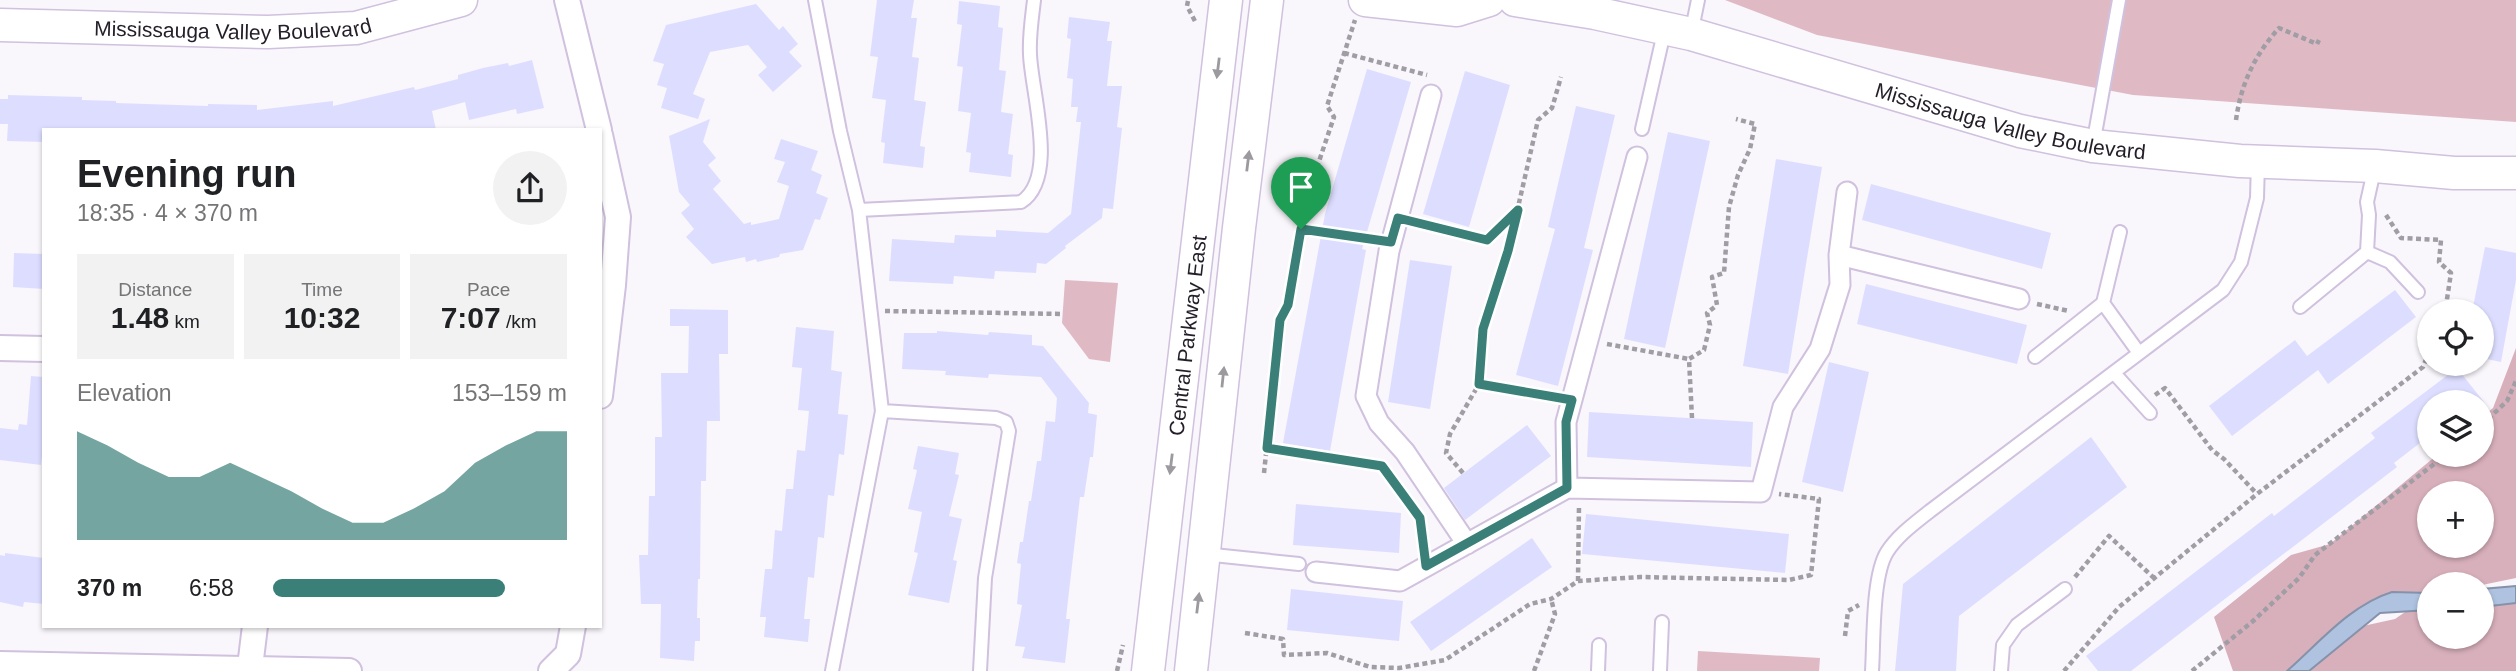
<!DOCTYPE html>
<meta charset="utf-8">
<style>
body{margin:0;font-family:Helvetica,sans-serif;background:#f2f2f2;color:#202124;height:100vh;display:flex;flex-direction:column;font-size:26px;white-space:nowrap}
*{box-sizing:border-box;margin:0}
p{font-size:23px;color:#757577}
.icon{flex:none;width:38px;height:38px;fill:none;stroke:currentColor;stroke-width:2;stroke-linecap:round;stroke-linejoin:round}
.map{position:relative;flex:1;overflow:hidden}
.drawer{position:absolute;left:42px;top:128px;width:560px;height:500px;display:flex;flex-direction:column;background:#fff;border-radius:0px;box-shadow:0 2px 5px #0004}
.drawer>*{flex:none}
.fabs{position:absolute;left:2417px;top:299px;display:grid;gap:14px}
.fabs a{display:grid;place-items:center;width:77px;height:77px;border-radius:50%;background:#fff;box-shadow:0 2px 5px #0004;font-size:35px}
.pin{position:absolute;display:grid;place-items:center;width:60px;height:60px;color:#fff;margin:-72px -30px;border-radius:50% 50% 50% 0;rotate:-45deg;box-shadow:0 0 7px #0007}
.pin .icon{rotate:45deg}
.round{display:grid;place-items:center;flex:none;width:74px;height:74px;border-radius:37px;background:#f2f2f2}
.head{display:flex;align-items:center;justify-content:space-between;height:119px;padding:0 35px}
h1{font-size:38px;font-weight:600;line-height:52px}
.figures{display:grid;grid-template-columns:repeat(3,1fr);gap:10px;height:119px;padding:7px 35px}
.figures div{display:grid;align-content:center;border-radius:0px;background:#f2f2f2;text-align:center}
.figures b{font-size:30px;font-weight:600}
.figures small{font-size:19px;font-weight:400}
.figures p{font-size:19px}
.chart{height:196px;padding:14px 35px}
.chart p{display:flex;justify-content:space-between}
.chart svg{width:100%;height:126px;margin-top:7px;fill:#3a8078;opacity:.7}
ul{padding:0 35px;list-style:none;font-size:23px}
li{display:grid;grid-template-columns:112px 84px 1fr;align-items:center;height:52px}
li i{height:18px;border-radius:9px;background:#3a8078}
.map>svg:first-child{display:block}
.green{fill:#dfbac5}
.forest{fill:#d8b0bc;fill-rule:evenodd}
.water{fill:#afc3e1;stroke:#8592aa;stroke-width:2}
.building{fill:#dddeff}
.lines{fill:none;stroke-linecap:round;stroke-linejoin:round}
.service-casing{stroke:#d0c1de;stroke-width:16}
.pedestrian-casing{stroke:#d0c1de;stroke-width:23}
.minor-casing{stroke:#d0c1de;stroke-width:28}
.tertiary-casing{stroke:#d0c1de;stroke-width:35}
.path{stroke:#a19da5;stroke-width:4.5;stroke-dasharray:5 3.5;stroke-linecap:butt}
.service{stroke:#fff;stroke-width:12}
.pedestrian{stroke:#fff;stroke-width:19}
.minor{stroke:#fff;stroke-width:24}
.tertiary{stroke:#fff;stroke-width:32}
.oneway{fill:#9c9a9f}
.route-casing{stroke:#fff;stroke-width:14}
.route{stroke:#3a8078;stroke-width:9}
.labels{text-anchor:middle;dominant-baseline:central;stroke-width:6;stroke-linejoin:round;paint-order:stroke}
.street-label{font-size:21px;fill:#241e29;stroke:#fff}
</style>
<div class="map">
<svg width="2516" height="671" viewBox="0 0 2516 671">
<rect width="100%" height="100%" fill="#f9f6fc"/>
<path class="green" d="M1725 0H2516V122L2133 95 1817 35Z
M1065 280 1118 283 1110 362 1089 359 1062 323Z
M1698 651 1820 658 1819 671H1697Z"/>
<path class="forest" d="M2516 348V578L2482 585 2429 584V593L2375 598 2359 607 2287 671H2233L2214 617 2291 555 2330 544 2437 455H2482V417L2493 408ZM2429 494H2482V546H2429Z
M2516 603V671H2309L2363 626 2395 619 2408 610H2429V637H2482V607Z"/>
<path class="water" d="M2516 586V603L2482 607V589Z
M2392 592 2429 593V610L2380 613 2309 671H2287C2319 643 2350 605 2392 592Z"/>
<path class="building" d="M877 0H914L911 18H917L912 57 919 58 914 100 926 102 920 146 925 147 923 168 883 163 885 143 881 142 886 100 872 98 878 57 870 56Z
M959 1 1000 6 998 27 1003 28 999 70 1006 71 1001 112 1013 114 1008 154 1013 155 1011 177 969 172 971 153 966 152 971 113 958 111 963 67 957 66 962 25 957 24Z
M756 4 779 30 783 26 798 44 789 52 802 66 773 92 758 75 767 67 748 45 710 52 693 94 705 99 698 119 661 108 667 88 657 85 664 64 653 61 666 25Z
M1069 17 1110 22 1107 41H1112L1107 86H1122L1117 127 1122 128 1113 209 1103 208 1102 218 1065 246 1066 248 1046 264 1037 263 1036 273 995 271 994 279 954 276 953 284 889 281 892 239 954 243 955 235 996 237V230L1048 233 1071 214 1081 122H1076L1078 107H1071L1073 79 1067 78 1071 39 1067 38Z
M532 60 544 108 517 114 516 109 469 120 465 102 432 111 436 130H44V142L7 141 8 124H0V99H8V95L82 97V100L116 101V103L208 106V104L257 105V110L333 101V106L414 87 415 90 458 79V75L483 68 508 63 509 66Z
M1367 69 1411 82 1362 249 1366 250 1330 451 1283 443 1325 214Z
M1465 71 1510 85 1469 227 1423 214Z
M1576 106 1615 115 1584 248 1593 250 1558 386 1516 375 1555 229 1548 227Z
M710 119 703 142 716 158 708 165 721 181 713 189 744 224 751 222V225L779 219 789 186 777 182 785 162 774 159 781 139 818 151 811 170 822 175 816 193 828 198 820 220 815 219 803 250 780 254 779 257 757 262 756 259 746 262 745 257 712 264 686 237 694 229 681 213 690 205 679 192 669 136Z
M1668 132 1710 141 1665 348 1624 339Z
M1776 159 1822 167 1788 374 1743 366Z
M1871 184 2051 233 2042 269 1862 220Z
M2485 247 2516 253V280L2501 362 2482 358V312H2472Z
M14 253 44 254V289L13 287Z
M1410 260 1452 266 1430 409 1388 402Z
M1866 284 2027 325 2017 364 1857 324Z
M2395 290 2416 317 2328 384 2318 370 2232 436 2209 406 2295 340 2307 356Z
M670 309 728 310V354H719L720 421H707L706 481H701L700 579H698L697 618H700V641H695L694 661 660 658 661 604H641L639 555H648L649 496H655V437H662L661 373H688L689 326H670Z
M796 327 834 331 831 370 842 372 838 414 848 415 844 455 839 454 834 496 828 495 824 538 818 537 814 578 808 577 804 619H810L808 642 764 637 766 617H760L765 569H772L775 530 782 531 786 489H793L797 450 805 451 809 411 798 410 802 368 792 367Z
M937 331 988 335 989 332 1032 335V345L1043 346 1089 403 1088 413 1097 415 1093 457H1090L1084 497H1080L1067 609 1066 619H1070L1065 663 1022 658 1025 647 1015 646 1022 605 1017 604 1021 564 1017 563 1020 542H1023L1029 501H1031L1037 461H1041L1046 421 1055 422 1057 398 1041 377 989 374 988 378 945 375 946 371 902 369 904 333H937Z
M1829 362 1869 372 1843 492 1802 482Z
M2457 368 2484 402H2429V436L2394 463 2397 467 2131 671H2098L2086 656 2272 513 2274 516 2375 438 2371 433Z
M31 376 44 377V440L41 465 0 460V428L18 430 19 424 27 425Z
M1589 412 1753 422 1751 467 1587 457Z
M1527 425 1551 456 1465 520 1444 488Z
M2091 437 2127 487 1959 616 1956 671H1895L1903 584Z
M918 446 959 453 955 474 959 475 949 516 962 519 953 560 957 561 949 603 908 595 918 553 914 552 922 512 908 509 917 470 913 469Z
M1296 504 1401 513 1399 553 1293 545Z
M1586 514 1789 534 1785 573 1582 554Z
M1532 538 1552 567 1431 651 1410 622Z
M5 553 44 558V604L24 602 23 607 0 602V555L5 556Z
M1291 589 1403 601 1399 641 1287 630Z"/>
<g class="lines">
<g class="service-casing">
<path id="service" d="M815 0 840 131 859 210 882 411 832 671
M1691 34 1698 0
M1642 129 1665 28
M2093 145 2119 0
M859 210 1021 202C1059 178 1031 91 1030 54 1029 36 1032 18 1034 0
M2367 252 2369 215 2367 202 2375 166
M2103 303 2139 353
M2300 307 2367 252 2390 262 2418 292
M2035 357 2103 303 2120 232
M2114 373 2150 413
M882 411 996 418 1006 422 1009 431 985 578 980 671
M1204 554 1299 564
M1598 671 1599 645
M1660 671 1662 622
M1872 671C1874 641 1872 576 1887 552 1898 535 1915 523 1930 511L2223 290 2241 262 2257 198 2258 162
M2001 671 2003 645 2017 625 2065 589"/>
</g>
<g class="pedestrian-casing">
<path id="pedestrian" d="M1431 95 1389 251 1366 396 1379 423 1405 452 1467 544
M1839 255 2019 299
M1567 488 1566 422 1637 157
M1316 572 1400 581 1567 488 1761 492 1783 407 1820 349 1840 285 1839 255 1847 192"/>
</g>
<g class="minor-casing">
<path id="minor" d="M567 0 599 130
M600 135 618 217 613 285 600 396
M0 348 44 349
M0 664 349 671
M250 667 255 626
M551 671 568 654 573 626"/>
</g>
<g class="tertiary-casing">
<g id="tertiary">
<path d="M1365 0 1457 10 1489 0"/>
<path id="s1" d="M1515 0 1595 13 1691 34 2020 131 2093 146 2240 161 2375 166 2454 173H2516"/>
<path id="s2" d="M0 25 268 32 356 28 461 0"/>
<path id="s3" d="M1148 671 1226 0"/>
<path d="M1191 671 1239 228 1267 0"/>
</g>
</g>
<path class="path" d="M1188 1 1187 6 1196 23
M1344 53 1427 75
M2236 120C2241 84 2254 56 2279 28L2317 44 2319 40
M2386 215 2401 238 2441 240 2439 262 2451 273 2445 312
M1415 223 1487 240 1517 210
M1301 229 1373 239
M2037 304 2069 311
M885 311 1063 314
M1607 344 1689 359
M1479 384 1554 397
M2155 395 2165 388 2212 450 2224 459 2257 494
M1692 418 1689 359 1704 350 1710 325 1707 313 1717 305 1712 277 1724 273 1729 207 1738 175 1750 149 1755 124 1736 119
M2482 425 2507 401 2516 381
M1267 448 1382 466 1420 518 1424 545
M1264 473 1280 320 1288 305 1301 229 1303 186 1315 173 1334 117 1327 106 1355 20
M1463 473 1446 453 1450 434 1479 384 1483 329 1508 251 1538 120 1552 108 1561 77
M2075 577 2109 536 2154 578
M1578 581 1579 505
M1245 633 1283 639 1284 655 1327 653 1370 667 1399 668 1445 660 1530 604 1551 599 1578 581 1640 577 1789 580 1811 575 1819 499 1779 494
M1845 636 1848 611 1859 605
M1117 671 1123 645
M1534 671 1555 614 1551 599
M2064 671 2119 607 2257 494 2423 367 2429 352
M2192 671 2252 622 2299 578 2315 555 2446 455"/>
<use href="#service" class="service"/>
<use href="#pedestrian" class="pedestrian"/>
<use href="#minor" class="minor"/>
<use href="#tertiary" class="tertiary"/>
</g>
<defs><path id="oneway-solid" d="M-6-.8H1V-3.2L6.5 0L1 3.2V.8H-6Z" transform="scale(1.75)"/></defs>
<g class="oneway">
<use href="#oneway-solid" transform="translate(1218 68) rotate(97)"/>
<use href="#oneway-solid" transform="translate(1248 161) rotate(-83)"/>
<use href="#oneway-solid" transform="translate(1223 377) rotate(-84)"/>
<use href="#oneway-solid" transform="translate(1171 464) rotate(97)"/>
<use href="#oneway-solid" transform="translate(1198 603) rotate(-83)"/>
</g>
<g class="lines">
<g class="route-casing">
<path id="route" d="M1518 210 1508 251 1483 329 1479 384 1572 400 1566 422 1567 488 1426 566 1420 518 1382 466 1267 448 1280 320 1288 305 1301 229 1391 242 1398 218 1487 240Z"/>
</g>
<use href="#route" class="route"/>
</g>
<g class="labels">
<g class="street-label">
<text stroke="none"><textPath href="#s2" startOffset="233">Mississauga Valley Boulevard</textPath></text>
<text stroke="none"><textPath href="#s1" startOffset="511">Mississauga Valley Boulevard</textPath></text>
<text stroke="none"><textPath href="#s3" startOffset="338">Central Parkway East</textPath></text>
</g>
</g>
</svg>
<div class="fabs">
<a><svg class="icon" aria-label="locate" viewBox="0 0 24 24"><circle cx="12" cy="12" r="6"/><path d="M12 2v4M12 18v4M2 12h4M18 12h4"/></svg></a>
<a><svg class="icon" aria-label="layers" viewBox="0 0 24 24"><path d="M12 4l9 5-9 5-9-5zM3 14l9 5 9-5"/></svg></a>
<a>+</a>
<a>−</a>
</div>
<div class="pin" style="left:1301px;top:229px;background:#1e9e55"><svg class="icon" aria-label="arrive" viewBox="0 0 24 24"><path d="M6 21V4h12l-3 4 3 4H6"/></svg></div>
<section class="drawer">
<div class="head"><div><h1>Evening run</h1><p>18:35 · 4 × 370 m</p></div><a class="round"><svg class="icon" aria-label="share" viewBox="0 0 24 24"><path d="M12 15V3M7 8l5-5 5 5M5 13v7h14v-7"/></svg></a></div>
<div class="figures">
<div><p>Distance</p><b>1.48<small> km</small></b></div>
<div><p>Time</p><b>10:32</b></div>
<div><p>Pace</p><b>7:07<small> /km</small></b></div>
</div>
<div class="chart"><p><span>Elevation</span>153–159 m</p>
<svg viewBox="0 0 160 44" preserveAspectRatio="none"><path d="M0 44V6L10 11L20 17L30 22L40 22L50 17L60 22L70 27L80 33L90 38L100 38L110 33L120 27L130 17L140 11L150 6L160 6V44z"/></svg>
</div>
<ul>
<li><b>370 m</b>6:58<i style="width:79%"></i></li>
</ul>
</section>
</div>
